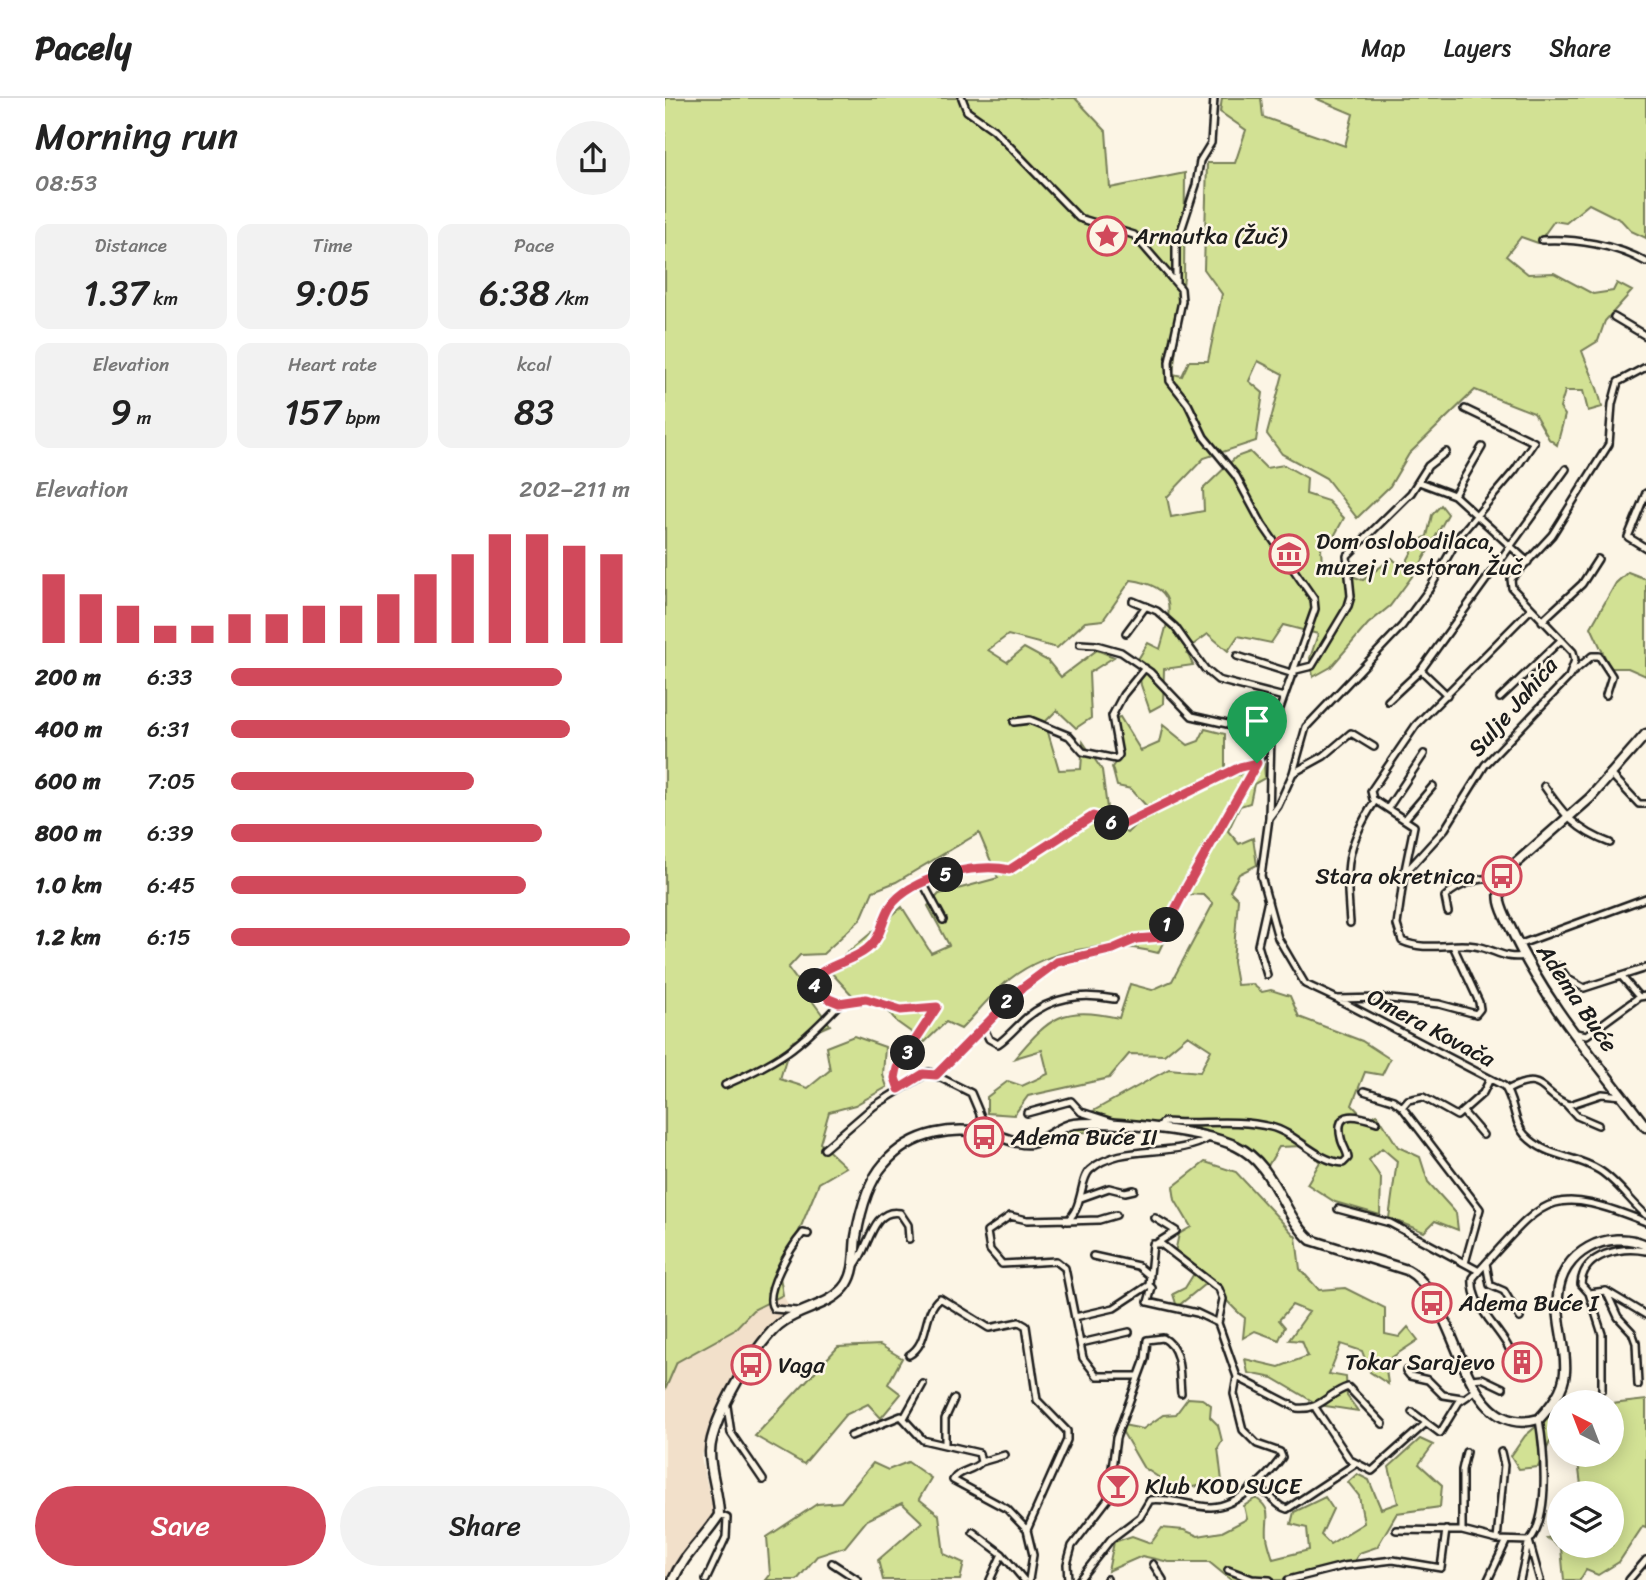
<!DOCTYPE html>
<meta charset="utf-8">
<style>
body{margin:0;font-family:Sriracha,sans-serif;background:#f2f2f2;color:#222;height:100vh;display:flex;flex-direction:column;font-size:26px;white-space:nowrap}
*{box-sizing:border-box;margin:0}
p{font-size:23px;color:#767676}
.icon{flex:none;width:38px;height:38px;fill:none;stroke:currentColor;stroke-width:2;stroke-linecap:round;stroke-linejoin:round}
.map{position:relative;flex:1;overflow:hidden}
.details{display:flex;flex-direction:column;background:#fff;width:665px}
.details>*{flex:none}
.needle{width:46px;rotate:318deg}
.fabs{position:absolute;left:882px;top:1292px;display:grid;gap:14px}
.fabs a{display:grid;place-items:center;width:77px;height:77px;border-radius:50%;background:#fff;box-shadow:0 4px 18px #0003;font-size:35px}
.pin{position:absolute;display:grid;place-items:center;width:60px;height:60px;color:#fff;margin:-72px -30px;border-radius:50% 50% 50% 0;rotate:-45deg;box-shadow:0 0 7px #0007}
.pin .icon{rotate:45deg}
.km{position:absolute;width:35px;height:35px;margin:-18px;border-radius:50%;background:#222;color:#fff;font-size:19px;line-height:35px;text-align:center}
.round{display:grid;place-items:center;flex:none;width:74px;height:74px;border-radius:37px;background:#f2f2f2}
.headline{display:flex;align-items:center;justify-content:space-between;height:119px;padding:0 35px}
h1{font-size:38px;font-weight:600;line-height:52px}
.figures{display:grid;grid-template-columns:repeat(3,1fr);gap:10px;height:119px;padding:7px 35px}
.figures div{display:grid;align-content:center;border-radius:14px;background:#f2f2f2;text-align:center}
.figures b{font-size:35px;font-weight:600}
.figures small{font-size:19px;font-weight:400}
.figures p{font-size:19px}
.chart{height:196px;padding:14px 35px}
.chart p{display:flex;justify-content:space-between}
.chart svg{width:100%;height:126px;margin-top:7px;stroke:#d1495b;stroke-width:6}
.cta{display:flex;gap:14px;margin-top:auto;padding:14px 35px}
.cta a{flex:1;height:80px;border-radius:42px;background:#d1495b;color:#fff;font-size:28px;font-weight:600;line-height:80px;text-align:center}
.cta a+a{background:#f2f2f2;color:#222}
ul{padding:0 35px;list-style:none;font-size:23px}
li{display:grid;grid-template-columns:112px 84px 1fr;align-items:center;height:52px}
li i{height:18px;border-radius:9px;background:#d1495b}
header{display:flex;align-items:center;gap:42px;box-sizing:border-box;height:98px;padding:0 35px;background:#fff;border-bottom:2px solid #e0e0e0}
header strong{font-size:33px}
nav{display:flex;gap:38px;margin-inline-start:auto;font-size:24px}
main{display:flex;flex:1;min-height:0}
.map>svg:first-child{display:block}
.built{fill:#f2e0ca}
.green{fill:#d2e194;stroke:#777e58;stroke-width:2}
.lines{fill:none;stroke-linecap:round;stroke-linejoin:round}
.street-casing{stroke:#1c1c1c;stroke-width:10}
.secondary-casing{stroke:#1c1c1c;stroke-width:13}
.street{stroke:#fcf5e5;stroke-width:5}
.secondary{stroke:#fcf5e5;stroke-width:8}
.route-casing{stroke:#fff;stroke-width:14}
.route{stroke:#d1495b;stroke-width:9}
.labels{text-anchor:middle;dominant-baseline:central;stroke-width:5;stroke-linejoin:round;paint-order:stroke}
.poi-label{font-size:23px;fill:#1c1c1c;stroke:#fcf5e5;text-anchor:start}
.street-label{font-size:23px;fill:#1c1c1c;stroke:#fcf5e5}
</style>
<header>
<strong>Pacely</strong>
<nav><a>Map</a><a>Layers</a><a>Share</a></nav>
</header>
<main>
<section class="details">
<div class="headline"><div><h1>Morning run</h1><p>08:53</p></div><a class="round"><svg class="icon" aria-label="share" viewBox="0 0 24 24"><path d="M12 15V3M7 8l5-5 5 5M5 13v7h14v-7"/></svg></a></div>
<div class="figures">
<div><p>Distance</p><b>1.37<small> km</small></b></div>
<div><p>Time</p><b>9:05</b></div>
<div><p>Pace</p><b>6:38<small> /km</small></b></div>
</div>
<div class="figures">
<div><p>Elevation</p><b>9<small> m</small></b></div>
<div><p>Heart rate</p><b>157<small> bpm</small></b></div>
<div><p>kcal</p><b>83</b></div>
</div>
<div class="chart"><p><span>Elevation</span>202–211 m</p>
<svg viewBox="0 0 160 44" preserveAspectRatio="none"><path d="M5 44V20M15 44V27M25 44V31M35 44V38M45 44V38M55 44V34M65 44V34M75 44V31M85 44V31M95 44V27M105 44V20M115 44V13M125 44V6M135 44V6M145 44V10M155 44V13"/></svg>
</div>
<ul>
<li><b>200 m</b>6:33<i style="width:83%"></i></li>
<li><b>400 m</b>6:31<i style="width:85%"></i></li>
<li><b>600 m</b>7:05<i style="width:61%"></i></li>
<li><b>800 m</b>6:39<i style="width:78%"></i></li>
<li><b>1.0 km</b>6:45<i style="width:74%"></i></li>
<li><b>1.2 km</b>6:15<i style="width:100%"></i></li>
</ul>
<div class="cta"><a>Save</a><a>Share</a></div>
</section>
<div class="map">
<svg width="981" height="1482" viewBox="0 0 981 1482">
<rect width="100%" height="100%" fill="#fcf5e5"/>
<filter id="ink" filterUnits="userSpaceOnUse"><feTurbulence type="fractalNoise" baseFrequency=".0143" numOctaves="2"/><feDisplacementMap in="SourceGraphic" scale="14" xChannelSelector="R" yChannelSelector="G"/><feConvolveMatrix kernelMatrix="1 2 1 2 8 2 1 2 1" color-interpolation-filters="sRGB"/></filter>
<g filter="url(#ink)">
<path class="built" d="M118 1197 128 1216 108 1228 50 1321 36 1360 50 1419 8 1482H0V1254L68 1233 88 1212Z"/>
<path class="green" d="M0 0H410L441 33 445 90 520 75 519 179 508 276 517 278 524 263H543L557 196 539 171 542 65H570L581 32 555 14 557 0H596L598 19 680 48 688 16 650 0H981V140L966 133 956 122 924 106 901 125 889 123 873 145 856 139 841 158 863 176 889 175 928 196 948 193 952 185 967 193 940 223 933 243 917 253C925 275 933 286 937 309L923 313 918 293H900L895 310 900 317 892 347 884 341 869 315 810 292 744 356 725 388 692 420 661 380 617 356 602 336 618 276 593 263 584 283 598 295 591 343 539 360 502 399 506 419 539 413 538 391 571 359 585 354 601 370 619 367 642 380 641 396 663 403 679 420 667 442 656 450 657 467 698 482 727 460 733 466 741 465 752 444 762 438 767 417 776 407 783 416 754 469 725 508 703 526 666 569 648 579 645 560 653 536 618 527 606 545 573 538 563 553 543 536 521 552 528 567 499 571 498 606 485 613 476 587 472 563 483 545 495 551C506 513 515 489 466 482L438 522 420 524 392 550 343 537 323 552 342 564 359 550 383 563 396 579 432 552 449 559 424 575 426 620 411 630 392 612 380 624 394 672 416 671 418 644 437 672 444 725 462 735 485 712 466 691 452 688 447 669 457 656 448 621 455 619 476 653 494 645 498 627 523 647 534 643 540 631 560 636V672L574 677 589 661 599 666 600 680 589 686 585 705 575 708 563 733 574 746 588 740 592 767 574 776 565 793 573 801 568 864 572 887 587 886 597 894 606 892 625 898 634 919 697 943 725 961 717 977 700 974 687 1007 701 1022 712 1016 733 1049 755 1059 763 1084 791 1115 793 1132 770 1123 759 1134 724 1120 732 1063 717 1050 704 1062 716 1080 715 1117 670 1104 642 1086 655 1064 638 1048 614 1049 601 1071 550 1038 478 1026 414 1035 396 1044 412 1022 504 971 535 974 546 952 523 937 499 957 464 956 444 980 363 998 349 1017 322 1015V999L343 983 357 988 383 976 377 952 350 960C386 918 397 908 454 920L465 886 487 892 507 883 548 806 539 797 521 796 493 855C445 842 386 849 345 881 327 895 312 915 296 931L281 924 260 944 232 924 216 904 188 898 163 871 237 809 266 855 284 847 263 808 274 796 333 780 314 735 231 784 208 793 196 821 158 856 135 857 123 870 165 927 126 944 115 981 143 990 165 972 161 949 189 938 220 949 218 977 222 989 190 1007 164 1014 155 1045 181 1069 154 1085 115 1179 118 1197 88 1212 68 1233 12 1264 0 1292Z
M963 474 981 481V578L963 570H945L926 529 951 485Z
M540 1064 571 1074 631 1139 635 1171 654 1192 680 1190 720 1210V1236L734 1239 743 1229 753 1242 720 1264 723 1286 705 1274 697 1253 676 1246 664 1276 681 1279 682 1298 693 1313 654 1307 608 1280 583 1275 580 1261 614 1269 643 1258 637 1243 624 1242 644 1214 627 1207 614 1222 620 1229 614 1242 590 1233 578 1240 580 1220C565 1209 557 1193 540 1186L512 1209 508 1196 520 1190 530 1174 509 1159 514 1136 526 1129 510 1102 508 1089Z
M215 1247 237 1260 223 1286 236 1296 216 1320 203 1306 180 1317 139 1366 90 1338 173 1249Z
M523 1300 537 1301 546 1307 545 1319 553 1327 557 1343 553 1350 557 1383 513 1392 478 1369 453 1326 478 1331 498 1317 511 1316Z
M981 1302V1429L978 1428 954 1464 933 1477 921 1472 915 1482H899L896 1450 882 1440 894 1437V1447H947V1395H917L912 1356H947V1306Z
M894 1309V1339L885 1344 873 1369 854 1371 846 1358 860 1338Z
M755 1341 768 1347 754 1366 777 1387 775 1409 732 1415 712 1449 694 1455 686 1469 627 1482H566L544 1464H504L477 1458 443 1473 449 1444 467 1438 486 1445 497 1430 519 1432 533 1438 557 1434 582 1421 579 1408 591 1400C609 1413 600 1420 602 1439 603 1446 606 1454 608 1461L644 1452 642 1430 626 1426 629 1414 660 1399 668 1411 656 1437 665 1446 699 1425 694 1398 683 1384 692 1376 704 1382 716 1411 733 1405 724 1369Z
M243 1364 266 1380 254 1401 274 1417 279 1456 299 1465 295 1482H218L213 1462 257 1424 237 1405 202 1422 180 1449 152 1458 132 1482H101L105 1477 102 1439 152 1406 176 1404 208 1365 223 1372Z"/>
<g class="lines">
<g class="street-casing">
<path id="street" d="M297 0 302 13 329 32 414 120 469 137 516 191 517 203 504 264 505 283 523 306 539 339 571 378 597 426 649 501 650 511 606 636 604 720 596 778 613 840 640 886 672 901 715 900 774 906 811 916 815 911 814 904 789 850
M877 142C910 140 951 147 981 164
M511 185V148L531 87 535 63 546 45 549 0
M949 219 981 238
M754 384 789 397 863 464
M981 395 963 439 981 450
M789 397 817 349
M468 503 492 513 510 529 540 571 553 582 619 599
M877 523 917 486 933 461
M461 535 481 508
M415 546 431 547 456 554 485 574 527 618 606 636
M572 558 629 576
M631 572 647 568 683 508 686 498 682 458 746 395 763 368 781 354
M756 572 782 597
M908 574 927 558H934L947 578 941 597
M835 600 896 542
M723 603 756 572 901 371
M349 624 365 622 404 638 418 654 451 661 454 657 447 618 458 597 480 570
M628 675 659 658 686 635 709 649
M945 675 974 706H981
M879 688C899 717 912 733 945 745
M723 710 759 656
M604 720 613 708 628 675 641 629 737 528 765 490 795 437 850 372 869 344 800 311
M740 721 768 688
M740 772 749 728 708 701 706 693 751 627 866 511
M258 785 278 822
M783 814 780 799C792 786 819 777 836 782
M685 825C681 770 679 751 710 703
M853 847 981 800
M859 858C840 862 829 851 810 848 786 844 761 854 737 843L732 827 739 776 780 731 820 667 904 579 910 562 908 554 847 490 846 481 887 437 944 346 947 306 953 284 981 269
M893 868 903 881 919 890 981 870
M602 877 593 847 603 802
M957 879 974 899
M674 902 839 988C850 1003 848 1024 860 1037 883 1061 909 1056 934 1072 952 1083 965 1103 981 1117
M318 928 324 941 333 946C343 939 352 928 361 920 388 898 417 895 449 901
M911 935 922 937 974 899 981 898
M271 977 357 890 392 864 448 851 471 841 496 839 521 788 606 641
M60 987C116 962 133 950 175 905
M234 991 230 980 232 970 272 909 236 912 201 901 175 905 164 901 147 883C158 869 183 865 198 854 216 842 215 826 225 809 245 779 312 764 344 772L428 718 457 727 575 669 592 665
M842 992C881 972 874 996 904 1007L937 996 957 998
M699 993 728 1002 737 1009
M901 1006 912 1018 933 1027
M362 1015 406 1003 416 1014 447 1024
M799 1015 818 1037
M492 1030 499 1024C535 1027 569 1020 606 1029 631 1035 651 1063 678 1065L683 1060C682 1052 677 1047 676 1040 669 1010 694 1018 712 1024
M159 1051 209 1008 264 974 306 995 317 1021 328 1037
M416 1100 444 1090 460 1094 469 1092
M673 1111 725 1125 814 1173C880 1100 883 1085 981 1124
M490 1120 511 1133 492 1145
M401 1123 434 1122 451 1117
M981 1153C956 1148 918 1156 916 1186L924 1195 941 1193 981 1217
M428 1158 473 1168 484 1177
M800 1165 815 1111 737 1009 743 1002 758 999 792 1018 818 995 825 981
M821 1165 825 1187 839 1193 855 1220
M190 1167C204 1151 207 1109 235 1115L243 1127 244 1141
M814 1173 808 1180C805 1214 845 1235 850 1268
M941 1193 953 1219 967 1234 971 1245 973 1287
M924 1195 937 1236V1292
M133 1213 109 1211C96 1197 127 1148 138 1135L143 1136
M410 1219 449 1210 484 1187
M416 1245 464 1234
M244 1257C265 1245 257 1214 275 1200L324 1230 354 1224 361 1228 372 1302 402 1333V1342L362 1432 368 1457 364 1482
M741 1273 745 1278 763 1282 778 1297 797 1300
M473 1278H432L418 1260 400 1170 391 1163 337 1166 325 1152 322 1134 345 1118 362 1122 404 1121C418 1108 415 1081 425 1072 456 1044 509 1061 544 1040
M572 1279 632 1310C655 1313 663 1295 683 1289L718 1326
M806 1281 817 1280 838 1290
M62 1308 66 1335 98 1382
M651 1311 685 1362 707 1373 760 1326
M747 1314 775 1335 794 1304 810 1293
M239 1320 258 1286
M186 1338 236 1318 258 1342 314 1355 316 1364C308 1373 294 1372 288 1382L342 1411 362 1432
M280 1347V1321L289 1301
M316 1364 340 1357
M586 1390C610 1394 607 1407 622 1411L690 1366
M731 1432 797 1433 832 1442 864 1443C886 1418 879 1352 874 1321
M797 1433V1372L801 1354
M308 1434 337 1456 359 1482
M832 1442 839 1367 836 1354
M864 1443 875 1482
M167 1465 193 1482
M488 1466 498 1482
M563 1472 587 1481 605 1482
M442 1481V1482
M41 1482 61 1439 62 1420 54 1417
M325 1482 337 1456
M403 1482 402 1466 407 1448 443 1401 451 1340 480 1261 482 1242 498 1240C517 1250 514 1276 516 1295
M414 1482 446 1441 475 1419 485 1402C505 1399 526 1409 546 1409 573 1408 602 1380 617 1359L615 1354 592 1346 578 1332 569 1296 572 1279 553 1225 532 1215 483 1204 487 1190 484 1187 488 1146H496L554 1191 558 1201 553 1225
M623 1482 678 1468 728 1462 776 1470 781 1432
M823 1482 841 1444
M855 1482 863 1446
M964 1482 981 1462"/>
</g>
<g class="secondary-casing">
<path id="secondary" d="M981 636 925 700 842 773C835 783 833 792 835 804 837 814 843 824 847 833 880 906 934 966 981 1029
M8 1482C19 1456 39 1441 54 1417 54 1396 45 1375 45 1354 45 1323 93 1239 119 1223 139 1209 168 1207 182 1186 191 1172 189 1155 191 1139 195 1115 202 1085 219 1066 247 1033 290 1027 330 1037 341 1040 355 1047 366 1045 382 1042 394 1028 409 1026 445 1022 539 1033 571 1048 611 1067 616 1116 646 1142L742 1172C796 1201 794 1345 874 1321 886 1308 899 1292 900 1274 902 1249 891 1223 893 1198 895 1154 943 1130 981 1147"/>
</g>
<use href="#street" class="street"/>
<use href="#secondary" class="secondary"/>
</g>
</g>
<g class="lines" filter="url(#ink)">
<g class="route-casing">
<path id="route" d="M592 665 522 788 496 839 471 841 448 851 392 864 357 890 271 977 258 976 234 991 230 980 232 970 272 909 236 912 201 901 174 905 164 901 147 883C159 867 186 864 202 851 217 839 216 824 225 809 245 779 312 764 344 772L428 718 457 727 575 669Z"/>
</g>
<use href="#route" class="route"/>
</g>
<defs>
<g id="sight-ring" transform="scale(2.0125)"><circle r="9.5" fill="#fcf5e5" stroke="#d1495b" stroke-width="1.5"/><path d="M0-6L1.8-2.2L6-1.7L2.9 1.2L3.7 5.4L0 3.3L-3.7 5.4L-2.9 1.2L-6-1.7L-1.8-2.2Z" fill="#d1495b"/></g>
<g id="museum-ring" transform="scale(2.0125)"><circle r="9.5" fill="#fcf5e5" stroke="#d1495b" stroke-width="1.5"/><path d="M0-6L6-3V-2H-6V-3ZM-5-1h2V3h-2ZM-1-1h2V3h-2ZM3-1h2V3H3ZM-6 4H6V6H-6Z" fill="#d1495b"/></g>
<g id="bus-ring" transform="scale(2.0125)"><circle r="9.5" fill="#fcf5e5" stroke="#d1495b" stroke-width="1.5"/><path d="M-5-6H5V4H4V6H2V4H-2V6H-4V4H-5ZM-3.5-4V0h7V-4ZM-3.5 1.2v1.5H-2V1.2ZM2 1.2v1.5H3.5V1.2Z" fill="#d1495b"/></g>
<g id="building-ring" transform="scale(2.0125)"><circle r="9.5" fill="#fcf5e5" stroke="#d1495b" stroke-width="1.5"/><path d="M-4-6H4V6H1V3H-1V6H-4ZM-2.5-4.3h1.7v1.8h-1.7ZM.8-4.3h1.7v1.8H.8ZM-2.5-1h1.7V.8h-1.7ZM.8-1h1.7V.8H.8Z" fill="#d1495b"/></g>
<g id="bar-ring" transform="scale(2.0125)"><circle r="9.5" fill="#fcf5e5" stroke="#d1495b" stroke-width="1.5"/><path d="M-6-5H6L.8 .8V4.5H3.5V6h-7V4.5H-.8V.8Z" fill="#d1495b"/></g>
</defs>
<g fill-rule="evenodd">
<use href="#sight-ring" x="442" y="138"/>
<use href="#museum-ring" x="624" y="456"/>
<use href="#bus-ring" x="837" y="778"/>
<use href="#bus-ring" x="319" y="1039"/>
<use href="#bus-ring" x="767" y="1205"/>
<use href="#building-ring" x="857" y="1264"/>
<use href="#bus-ring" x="86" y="1267"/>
<use href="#bar-ring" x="453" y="1388"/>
</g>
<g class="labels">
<g class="poi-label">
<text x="469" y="138">Arnautka (Žuč)</text>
<text x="651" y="443">Dom oslobodilaca,<tspan x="651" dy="26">muzej i restoran Žuč</tspan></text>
<text x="810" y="778" text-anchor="end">Stara okretnica</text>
<text x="346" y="1039">Adema Buće II</text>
<text x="794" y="1205">Adema Buće I</text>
<text x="830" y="1264" text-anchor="end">Tokar Sarajevo</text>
<text x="113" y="1267">Vaga</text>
<text x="480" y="1388">Klub KOD SUCE</text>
</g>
<g class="street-label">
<text transform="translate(848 609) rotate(-49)">Sulje Jahića</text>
<text transform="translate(912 900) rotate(56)">Adema Buće</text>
<text transform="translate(766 930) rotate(28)">Omera Kovača</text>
</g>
</g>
</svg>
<div class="fabs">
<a><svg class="needle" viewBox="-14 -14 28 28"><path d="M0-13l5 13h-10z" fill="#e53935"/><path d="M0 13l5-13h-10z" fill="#767676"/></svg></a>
<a><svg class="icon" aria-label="layers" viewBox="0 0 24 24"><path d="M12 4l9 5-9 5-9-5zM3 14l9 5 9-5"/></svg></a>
</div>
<div class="pin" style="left:592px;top:665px;background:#1e9e55"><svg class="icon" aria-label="arrive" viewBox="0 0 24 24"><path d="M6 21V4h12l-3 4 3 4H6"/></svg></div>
<b class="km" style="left:502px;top:827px">1</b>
<b class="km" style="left:342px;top:904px">2</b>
<b class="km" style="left:243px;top:955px">3</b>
<b class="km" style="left:150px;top:888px">4</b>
<b class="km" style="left:281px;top:777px">5</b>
<b class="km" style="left:447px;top:725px">6</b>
</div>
</main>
